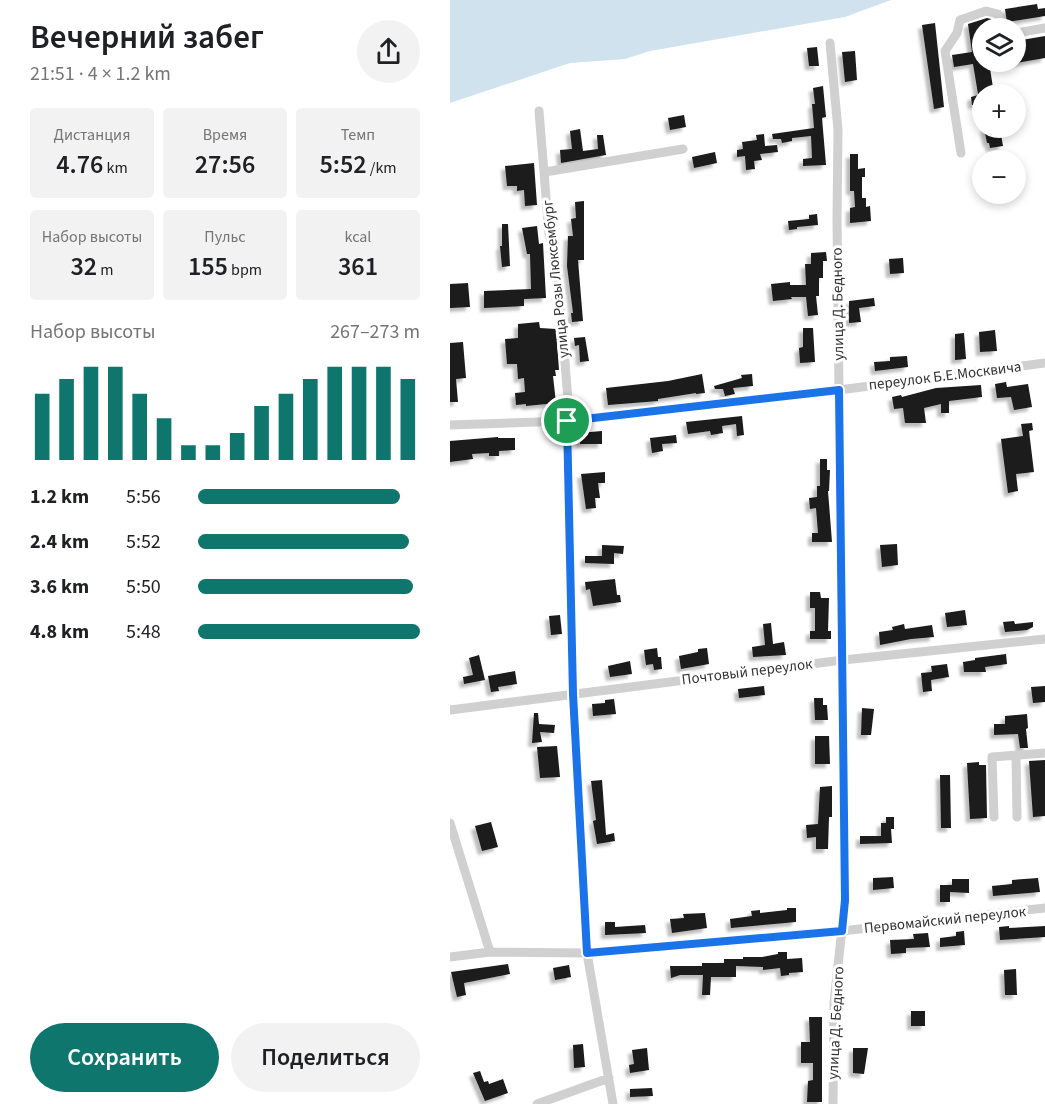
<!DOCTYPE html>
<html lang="ru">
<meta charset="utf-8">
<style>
body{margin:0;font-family:"Source Sans 3",sans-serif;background:#f2f2f2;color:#202124;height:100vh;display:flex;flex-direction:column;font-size:22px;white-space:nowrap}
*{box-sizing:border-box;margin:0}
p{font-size:20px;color:#757577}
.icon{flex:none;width:33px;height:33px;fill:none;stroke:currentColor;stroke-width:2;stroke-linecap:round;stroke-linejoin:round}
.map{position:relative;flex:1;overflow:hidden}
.side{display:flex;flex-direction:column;background:#fff;width:450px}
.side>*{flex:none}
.controls{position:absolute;left:522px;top:18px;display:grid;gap:12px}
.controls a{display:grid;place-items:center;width:54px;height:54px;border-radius:50%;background:#fff;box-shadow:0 3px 9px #0003;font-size:30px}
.pin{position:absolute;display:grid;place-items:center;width:51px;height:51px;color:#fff;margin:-26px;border:3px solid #fff;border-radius:50%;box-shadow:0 2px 6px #0007}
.round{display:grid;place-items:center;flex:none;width:63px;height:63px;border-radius:32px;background:#f2f2f2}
.headline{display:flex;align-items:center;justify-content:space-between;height:102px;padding:0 30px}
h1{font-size:33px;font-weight:600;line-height:45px}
.figures{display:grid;grid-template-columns:repeat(3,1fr);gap:9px;height:102px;padding:6px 30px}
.figures div{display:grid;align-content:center;border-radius:6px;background:#f2f2f2;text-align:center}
.figures b{font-size:26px;font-weight:600}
.figures small{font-size:16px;font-weight:400}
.figures p{font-size:16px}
.chart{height:168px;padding:12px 30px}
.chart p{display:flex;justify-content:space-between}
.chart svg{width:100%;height:108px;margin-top:6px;stroke:#0f766e;stroke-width:6}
.action{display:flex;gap:12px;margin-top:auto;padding:12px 30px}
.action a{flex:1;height:69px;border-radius:36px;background:#0f766e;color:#fff;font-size:24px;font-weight:600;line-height:69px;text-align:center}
.action a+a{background:#f2f2f2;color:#202124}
ul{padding:0 30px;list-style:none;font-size:20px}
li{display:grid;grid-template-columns:96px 72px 1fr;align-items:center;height:45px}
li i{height:15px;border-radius:8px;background:#0f766e}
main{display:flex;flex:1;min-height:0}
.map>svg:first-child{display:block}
.water{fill:#cfe2ee}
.building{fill:#1a1a1a;filter:url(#shadow)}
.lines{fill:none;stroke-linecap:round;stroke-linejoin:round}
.minor{stroke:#d0d0d0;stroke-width:9}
.route-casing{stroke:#fff;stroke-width:12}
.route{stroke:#1a73e8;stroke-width:8}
.labels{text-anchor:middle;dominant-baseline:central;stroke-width:6;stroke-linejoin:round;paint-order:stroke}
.street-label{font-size:15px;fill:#333;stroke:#fff}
</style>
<main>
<section class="side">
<div class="headline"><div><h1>Вечерний забег</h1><p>21:51 · 4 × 1.2 km</p></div><a class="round"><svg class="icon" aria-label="share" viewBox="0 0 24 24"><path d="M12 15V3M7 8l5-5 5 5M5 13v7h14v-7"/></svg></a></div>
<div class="figures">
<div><p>Дистанция</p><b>4.76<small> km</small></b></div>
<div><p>Время</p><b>27:56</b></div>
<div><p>Темп</p><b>5:52<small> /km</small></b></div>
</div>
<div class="figures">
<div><p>Набор высоты</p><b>32<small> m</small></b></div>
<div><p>Пульс</p><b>155<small> bpm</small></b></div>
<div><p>kcal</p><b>361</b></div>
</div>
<div class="chart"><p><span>Набор высоты</span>267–273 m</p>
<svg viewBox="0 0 160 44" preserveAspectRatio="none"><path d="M5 44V17M15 44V11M25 44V6M35 44V6M45 44V17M55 44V27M65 44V38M75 44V38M85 44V33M95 44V22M105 44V17M115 44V11M125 44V6M135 44V6M145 44V6M155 44V11"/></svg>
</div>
<ul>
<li><b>1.2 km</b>5:56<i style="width:91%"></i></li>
<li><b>2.4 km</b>5:52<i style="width:95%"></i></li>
<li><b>3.6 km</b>5:50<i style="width:97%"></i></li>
<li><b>4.8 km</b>5:48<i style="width:100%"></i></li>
</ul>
<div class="action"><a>Сохранить</a><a>Поделиться</a></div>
</section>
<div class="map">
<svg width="595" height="1104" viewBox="0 0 595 1104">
<defs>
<filter id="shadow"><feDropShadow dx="-4" dy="4" stdDeviation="1.5" flood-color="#0004"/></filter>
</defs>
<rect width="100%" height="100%" fill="#fff"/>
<path class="water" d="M0 0H441L395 17 200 51 175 59 120 63 0 103Z"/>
<path class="building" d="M587 4 588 9 595 8V16L557 22 555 9Z
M537 18 541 19 543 28H532V62H539L544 94H532V104L522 105 521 97 532 94H528L523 64 504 67 502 55 522 52 518 24Z
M485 23 494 107 484 109 472 25Z
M595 36V58L566 63V41Z
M367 47 369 66H359L357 48Z
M405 51 407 80 395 82 392 52Z
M373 86 376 117 372 118 376 165 353 166V159L362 158 361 136 342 138V141L332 143 331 139H323L322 134 364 128 362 104H365L363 88Z
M234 115 236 127 220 130 218 118Z
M534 128H550L553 146 540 148 539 143H537Z
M130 129 133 151 148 149 147 135H153L156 155 111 163 110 150 122 149 120 131Z
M314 134 315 146 327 145 328 152 310 154 312 160 304 161 305 169 296 170 295 156 287 157V150L293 149 292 142 307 140 306 135Z
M265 152 267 163 244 168 242 157Z
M400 154H408V169L415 168V177H412V198H416V207L420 206 421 221 400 223V208L405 207 404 191H400Z
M84 163 87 205 75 206 74 190 67 191V186H57L55 166Z
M134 201V260H128L133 321 122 322 121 313H123L117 266 118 236H123L121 219 126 218 125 202Z
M367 214 368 225 347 227V229L339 230 338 221 359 219V215Z
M52 224H58L60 266 52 267 50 246H52Z
M87 226 89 244 93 243 96 298 74 299V306L34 308V291L81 289 80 254H77L72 228Z
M376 252 377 261H373V278H369V296H366L368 315 358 316 356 297H341L342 299 323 301 321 284 340 282V285H356L355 264H361V253Z
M453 258 454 273 440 274 439 259Z
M18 283 20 307 0 308V284Z
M424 298 425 306 409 308 411 322 399 323V301Z
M89 322 90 328 106 329 109 370H105L106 376H103L106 403 76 406V404L66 405 65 393 75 392 74 378 68 379 67 364H57L55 339 68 338V324Z
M353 328H363L365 362 350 363 349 348 353 347Z
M545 330 547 351 530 352 529 332Z
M514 333 516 359 505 360V334Z
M135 337 139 361 130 362 129 345 125 346 124 338Z
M13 342 16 378 6 379 8 402H0V343Z
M457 356 458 367 425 371 424 362 440 361V357Z
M252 374 255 393 246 394V393L208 399V401L158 405 156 388 218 381Z
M302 374 303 386 283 388 285 394 275 396 273 389H265L264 386 292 378 291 375Z
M556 382 557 387 578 384 582 407 564 410 561 397 547 398 545 384Z
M531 385 532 397 499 401V413H491V404L474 408 476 423H455L453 408 444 409 442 397 451 395 452 397 486 388Z
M292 416 294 435 287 436 286 424 272 426 273 433 261 435 260 431 238 434 236 422Z
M582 423 583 430 579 431 584 472 566 474 568 491 558 493 551 439 573 436 571 424Z
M152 431V444H130L129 433Z
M226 435 227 443 212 444 213 451 202 453 200 438Z
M48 437V438H65V450L49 451V456H39V453L22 454 23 459 0 462V441Z
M370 459H377V470H380L379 491H378L382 542H362V533H368L366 508 360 509 359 498 367 497V486H370Z
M155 472V483H148L150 498H145L146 508 136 509 131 474Z
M447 544 448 565 432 567 430 545Z
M152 545 174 546 173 554 164 553V564L135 563V556H152Z
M165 579 167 595H170L171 602 143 606 140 589 136 590 135 582Z
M360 592H370L371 598H379L378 631H381V639H360V631H365V608H360Z
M515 610 517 625 497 627 495 613Z
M110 615 112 634 101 635 99 616Z
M564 621 565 624 583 622V627L577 630 555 632 553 622Z
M321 623 323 644 334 642 336 655 303 657 302 647 315 645 313 624Z
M454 624 455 629 482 625 484 637 461 639 430 645 429 632 443 630 442 627Z
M207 648 208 657H211L212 669 204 670 203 664 196 665 194 650Z
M257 648 259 664 231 669 229 656 248 652V649Z
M556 654 557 664 535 667 536 672H514L513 662 525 660V658Z
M29 655 35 680 14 684 13 677 23 675 19 658Z
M180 661 182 674 160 677 158 666Z
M497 664 499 677 481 680 482 691 473 692 471 673 482 672 481 666Z
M65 671 67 684 48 687 49 691 41 692 38 676Z
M314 686 315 695 289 698 288 689Z
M595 686V702L583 703 581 687Z
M364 698H373V705H377L378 720H365Z
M164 699 166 714 143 716 142 704 155 703V700Z
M412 708 424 709 421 735H411Z
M84 713H88L89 724 105 725 104 733 90 732 92 742 82 743Z
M577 714 578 728 576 729 578 748H570L568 734 544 735V724H555V716Z
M365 736H379L380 764H365Z
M107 746 110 777 90 778 87 747Z
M595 760V816L583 817 579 761Z
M529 762V765H536L537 818 520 819 517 763Z
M490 775H500L501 828H491Z
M152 780 156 835 164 833 165 841 147 844 143 821 146 820 141 781Z
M382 786V817H379L378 849H366V837L357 838 356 825 368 824 370 787Z
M436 817H444V829H441L442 843 410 844V836H431V823H436Z
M41 822 48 847 32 851 25 826Z
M443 877 444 888 423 890V878Z
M588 878 590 892 543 896 542 886 562 884V880Z
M502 879H519V893L500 892V902H490V885H502Z
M337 908H346V922L281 928 280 919 302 916 301 911 310 910V913L337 910Z
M255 913 257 928 222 933 220 919 234 918 233 914Z
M155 922H165V927L195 925 196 933 155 935Z
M559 926V928L595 926V937L550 940 549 927Z
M514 931 515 945 490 947V938L506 936V932Z
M478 933 480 947 456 948V953L441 954 440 940 464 939 463 934Z
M328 952H337V959L352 958 353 972 339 973V975L331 976 330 968 313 970V967L286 966V977H261L260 995H252L253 975H230L221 978 220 966H252V963H274V959H293V957H312L328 954Z
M58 964 60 974 14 983 16 995 7 997 1 972Z
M119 965 121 977 105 980 103 968Z
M566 969 567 995H555L554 970Z
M461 1011H475V1026H461Z
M359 1017H372V1102H357L358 1081 363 1080V1063H351V1042H360Z
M133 1044 135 1067 124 1068 123 1045Z
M197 1048 199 1070 180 1073 179 1065 184 1064 182 1050Z
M403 1048H418L414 1074 403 1073Z
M30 1071 34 1082 38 1081 39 1084 53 1079 58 1093 35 1101 23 1073Z
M202 1088 203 1096 180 1097V1089Z"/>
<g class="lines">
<path class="minor" d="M566 33 595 28
M380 43 388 130 387 219 395 900 384 1003 383 1104
M89 111 99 234 107 263 118 400 123 694 137 953 163 1104
M511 153 495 51 507 33 510 20 536 11 548 14 550 28
M95 172 233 149
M0 425 117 421 389 390 595 363
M0 710 393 660 595 639
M566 755 567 817
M544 817 542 757 595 753
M0 823 40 952
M0 957 40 952 137 953 392 931 595 908
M87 1104 159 1078"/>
</g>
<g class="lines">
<g class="route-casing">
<path id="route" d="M389 390 395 900 392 931 137 953 123 694 117 421Z"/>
</g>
<use href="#route" class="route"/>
</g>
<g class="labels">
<g class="street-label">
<text transform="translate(106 279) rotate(-96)">улица Розы Люксембург</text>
<text transform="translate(388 304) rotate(-91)">улица Д. Бедного</text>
<text transform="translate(495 376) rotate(-7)">переулок Б.Е.Москвича</text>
<text transform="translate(297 672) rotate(-7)">Почтовый переулок</text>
<text transform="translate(495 920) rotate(-6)">Первомайский переулок</text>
<text transform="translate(386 1023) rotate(-87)">улица Д. Бедного</text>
</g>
</g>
</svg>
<div class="controls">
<a><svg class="icon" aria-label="layers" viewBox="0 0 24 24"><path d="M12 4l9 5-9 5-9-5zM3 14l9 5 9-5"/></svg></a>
<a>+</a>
<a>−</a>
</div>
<div class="pin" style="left:117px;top:421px;background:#1e9e55"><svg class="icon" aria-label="arrive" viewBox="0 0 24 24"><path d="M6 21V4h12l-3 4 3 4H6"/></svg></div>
</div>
</main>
